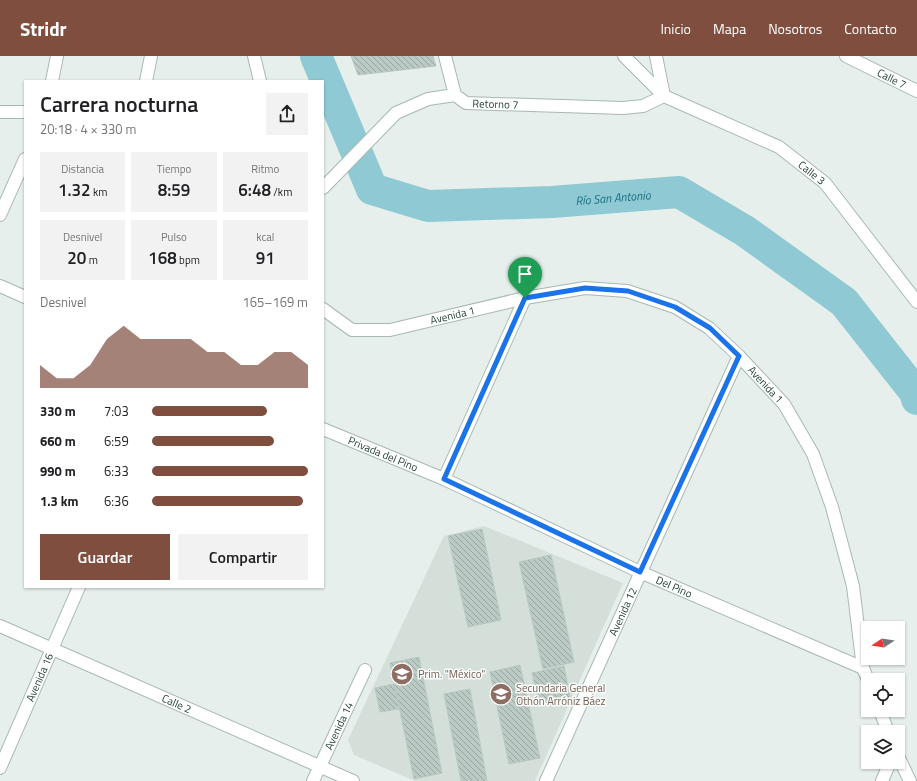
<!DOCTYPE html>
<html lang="es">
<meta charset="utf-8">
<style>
body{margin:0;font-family:"Titillium Web",sans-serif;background:#f2f2f2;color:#202124;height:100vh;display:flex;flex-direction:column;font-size:15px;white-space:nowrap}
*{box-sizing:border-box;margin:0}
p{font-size:13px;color:#757577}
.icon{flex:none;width:22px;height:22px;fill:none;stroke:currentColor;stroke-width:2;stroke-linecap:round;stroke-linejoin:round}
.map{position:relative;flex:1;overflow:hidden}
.details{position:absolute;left:24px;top:24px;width:300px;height:508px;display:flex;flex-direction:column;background:#fff;border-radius:0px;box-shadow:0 1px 3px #0004}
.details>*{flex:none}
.needle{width:26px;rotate:258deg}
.fabs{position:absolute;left:861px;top:565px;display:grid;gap:8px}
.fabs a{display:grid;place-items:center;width:44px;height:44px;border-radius:0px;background:#fff;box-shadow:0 1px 3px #0004;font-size:20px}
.pin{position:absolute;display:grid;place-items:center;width:34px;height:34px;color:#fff;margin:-41px -17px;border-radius:50% 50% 50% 0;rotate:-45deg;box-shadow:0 0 4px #0007}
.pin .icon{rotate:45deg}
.round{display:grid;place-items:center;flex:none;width:42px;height:42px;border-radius:0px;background:#f2f2f2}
.head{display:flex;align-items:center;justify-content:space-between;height:68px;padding:0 16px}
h1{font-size:22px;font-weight:600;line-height:30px}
.metrics{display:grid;grid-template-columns:repeat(3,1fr);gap:6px;height:68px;padding:4px 16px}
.metrics div{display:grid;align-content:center;border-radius:0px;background:#f2f2f2;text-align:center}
.metrics b{font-size:17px;font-weight:600}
.metrics small{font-size:11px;font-weight:400}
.metrics p{font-size:11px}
.chart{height:112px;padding:8px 16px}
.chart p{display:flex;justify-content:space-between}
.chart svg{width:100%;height:72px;margin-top:4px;fill:#7f4e3f;opacity:.7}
.button{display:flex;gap:8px;margin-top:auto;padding:8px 16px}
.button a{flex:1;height:46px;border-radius:0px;background:#7f4e3f;color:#fff;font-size:16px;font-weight:600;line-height:46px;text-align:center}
.button a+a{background:#f2f2f2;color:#202124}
ul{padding:0 16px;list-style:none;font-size:13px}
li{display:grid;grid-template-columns:64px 48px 1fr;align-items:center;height:30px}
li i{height:10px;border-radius:5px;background:#7f4e3f}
header{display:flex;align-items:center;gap:24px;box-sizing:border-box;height:56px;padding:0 20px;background:#7f4e3f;color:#fff}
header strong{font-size:19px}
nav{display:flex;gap:22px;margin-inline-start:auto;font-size:14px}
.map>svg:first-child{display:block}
.built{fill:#d4dfda}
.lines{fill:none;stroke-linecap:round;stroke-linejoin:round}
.river{stroke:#8ec9d4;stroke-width:32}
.building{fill:url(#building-back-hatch);stroke:#b8c9c2}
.street-casing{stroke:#a8b8b2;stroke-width:14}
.street{stroke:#fff;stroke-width:12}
.route-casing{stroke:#fff;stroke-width:8}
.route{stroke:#1a73e8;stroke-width:5}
.labels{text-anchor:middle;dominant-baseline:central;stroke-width:3;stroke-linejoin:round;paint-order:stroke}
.street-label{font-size:11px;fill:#24423a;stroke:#f7fbf9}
.education-label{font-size:11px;fill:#785e54;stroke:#f7fbf9;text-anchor:start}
.water-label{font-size:12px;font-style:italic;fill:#1c6f80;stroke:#f7fbf9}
</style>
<header>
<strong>Stridr</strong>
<nav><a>Inicio</a><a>Mapa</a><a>Nosotros</a><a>Contacto</a></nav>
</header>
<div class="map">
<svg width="917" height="725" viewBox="0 0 917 725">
<defs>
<pattern id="building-back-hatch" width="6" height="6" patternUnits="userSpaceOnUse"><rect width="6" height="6" fill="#bbcac4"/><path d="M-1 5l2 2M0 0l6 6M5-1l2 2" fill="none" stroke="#98a6a0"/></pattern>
</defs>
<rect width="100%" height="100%" fill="#e6efeb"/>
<path class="built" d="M484 470 623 527 535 725H415L354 699 348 684 444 480Z"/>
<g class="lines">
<path class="river" id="s1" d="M316 0 372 133 428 150 552 146 679 136 745 175 844 246 915 336 917 343"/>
</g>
<path class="building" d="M351 0H433L436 10 358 19Z
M482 473 501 564 468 571 448 480Z
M551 499 574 606 543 613 519 506Z
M419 601 442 717 414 723 390 607Z
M520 609 540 702 509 708 490 616Z
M564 610 570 642 539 648 532 617Z
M394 628 399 653 380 656 375 632Z
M470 633 487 725H461L444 638Z"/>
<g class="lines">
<g class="street-casing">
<g id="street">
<path d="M254 0 260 25"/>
<path d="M445 0 455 39"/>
<path id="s2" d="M624 0 664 40 779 91 825 127 917 246"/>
<path d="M656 0 664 40"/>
<path id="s3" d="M846 0 917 35"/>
<path d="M52 25 57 0"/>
<path d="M146 25 151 0"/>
<path d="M0 56H25"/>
<path id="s4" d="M323 132 396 57 428 43 455 39 466 47 623 52 643 50 664 40"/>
<path d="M0 159 25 103"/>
<path d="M0 230 25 241"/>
<path id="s5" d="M323 253 352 274H390L525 242 585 232 627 235 675 251 709 272 739 300 784 348 813 398 832 451 853 530 863 612 868 624"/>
<path id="s6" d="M323 373 444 423 640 516 863 612"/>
<path d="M444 423 525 242"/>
<path id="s7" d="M0 570 353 725"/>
<path d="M880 654 888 676"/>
<path d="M898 700 910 725"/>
<path id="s8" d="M0 712 79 531"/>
<path id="s9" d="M313 725 365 614"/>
<path id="s10" d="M546 725 739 300"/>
<path d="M882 725 890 706"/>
</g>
</g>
<use href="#street" class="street"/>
</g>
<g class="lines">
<g class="route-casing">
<path id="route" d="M585 232 628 235 675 251 710 272 739 300 640 516 444 423 525 242Z"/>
</g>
<use href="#route" class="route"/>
</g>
<defs>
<g id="school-disc" transform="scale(1.15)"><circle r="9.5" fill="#8d6e63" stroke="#f7fbf9"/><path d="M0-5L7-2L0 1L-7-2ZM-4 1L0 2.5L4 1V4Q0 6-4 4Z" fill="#fff"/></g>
</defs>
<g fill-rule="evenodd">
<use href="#school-disc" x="402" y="618"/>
<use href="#school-disc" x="501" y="638"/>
</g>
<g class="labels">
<g class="street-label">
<text stroke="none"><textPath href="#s3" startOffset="51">Calle 7</textPath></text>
<text stroke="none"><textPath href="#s4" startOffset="210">Retorno 7</textPath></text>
<text stroke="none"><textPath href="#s2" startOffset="224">Calle 3</textPath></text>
<text stroke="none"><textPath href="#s5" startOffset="138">Avenida 1</textPath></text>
<text stroke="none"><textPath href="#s5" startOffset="486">Avenida 1</textPath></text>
<text stroke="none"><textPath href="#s6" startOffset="65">Privada del Pino</textPath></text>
<text stroke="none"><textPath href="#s6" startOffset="385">Del Pino</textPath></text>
<text stroke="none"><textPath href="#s10" startOffset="186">Avenida 12</textPath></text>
<text stroke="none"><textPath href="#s8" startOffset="99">Avenida 16</textPath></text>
<text stroke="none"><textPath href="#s7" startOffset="193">Calle 2</textPath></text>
<text stroke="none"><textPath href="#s9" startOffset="61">Avenida 14</textPath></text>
</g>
<g class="education-label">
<text x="418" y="618">Prim. "México"</text>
<text x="516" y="632">Secundaria General<tspan x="516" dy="13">Othón Arróniz Báez</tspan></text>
</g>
<g class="water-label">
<text stroke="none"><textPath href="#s1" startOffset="388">Río San Antonio</textPath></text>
</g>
</g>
</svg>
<div class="fabs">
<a><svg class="needle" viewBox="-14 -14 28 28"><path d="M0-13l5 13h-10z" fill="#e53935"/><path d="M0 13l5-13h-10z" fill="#757577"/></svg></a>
<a><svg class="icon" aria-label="locate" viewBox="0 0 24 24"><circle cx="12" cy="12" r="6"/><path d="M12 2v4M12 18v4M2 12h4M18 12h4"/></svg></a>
<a><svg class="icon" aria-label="layers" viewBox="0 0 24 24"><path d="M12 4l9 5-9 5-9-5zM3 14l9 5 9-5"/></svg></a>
</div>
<div class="pin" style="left:525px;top:242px;background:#1e9e55"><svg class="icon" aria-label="arrive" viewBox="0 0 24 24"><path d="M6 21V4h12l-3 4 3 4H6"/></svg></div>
<section class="details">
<div class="head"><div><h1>Carrera nocturna</h1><p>20:18 · 4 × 330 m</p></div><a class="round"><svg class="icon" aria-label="share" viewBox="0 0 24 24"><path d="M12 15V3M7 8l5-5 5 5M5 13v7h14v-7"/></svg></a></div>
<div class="metrics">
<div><p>Distancia</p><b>1.32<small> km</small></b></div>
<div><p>Tiempo</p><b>8:59</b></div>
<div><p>Ritmo</p><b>6:48<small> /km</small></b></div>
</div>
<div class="metrics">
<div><p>Desnivel</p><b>20<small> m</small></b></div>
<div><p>Pulso</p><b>168<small> bpm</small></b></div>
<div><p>kcal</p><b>91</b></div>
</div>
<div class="chart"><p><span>Desnivel</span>165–169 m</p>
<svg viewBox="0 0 160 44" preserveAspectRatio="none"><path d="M0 44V30L10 38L20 38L30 30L40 14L50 6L60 14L70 14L80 14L90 14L100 22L110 22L120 30L130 30L140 22L150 22L160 30V44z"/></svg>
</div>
<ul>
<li><b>330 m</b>7:03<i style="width:74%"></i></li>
<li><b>660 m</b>6:59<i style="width:78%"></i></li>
<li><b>990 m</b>6:33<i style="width:100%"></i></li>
<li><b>1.3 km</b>6:36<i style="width:97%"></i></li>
</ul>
<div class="button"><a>Guardar</a><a>Compartir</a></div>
</section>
</div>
